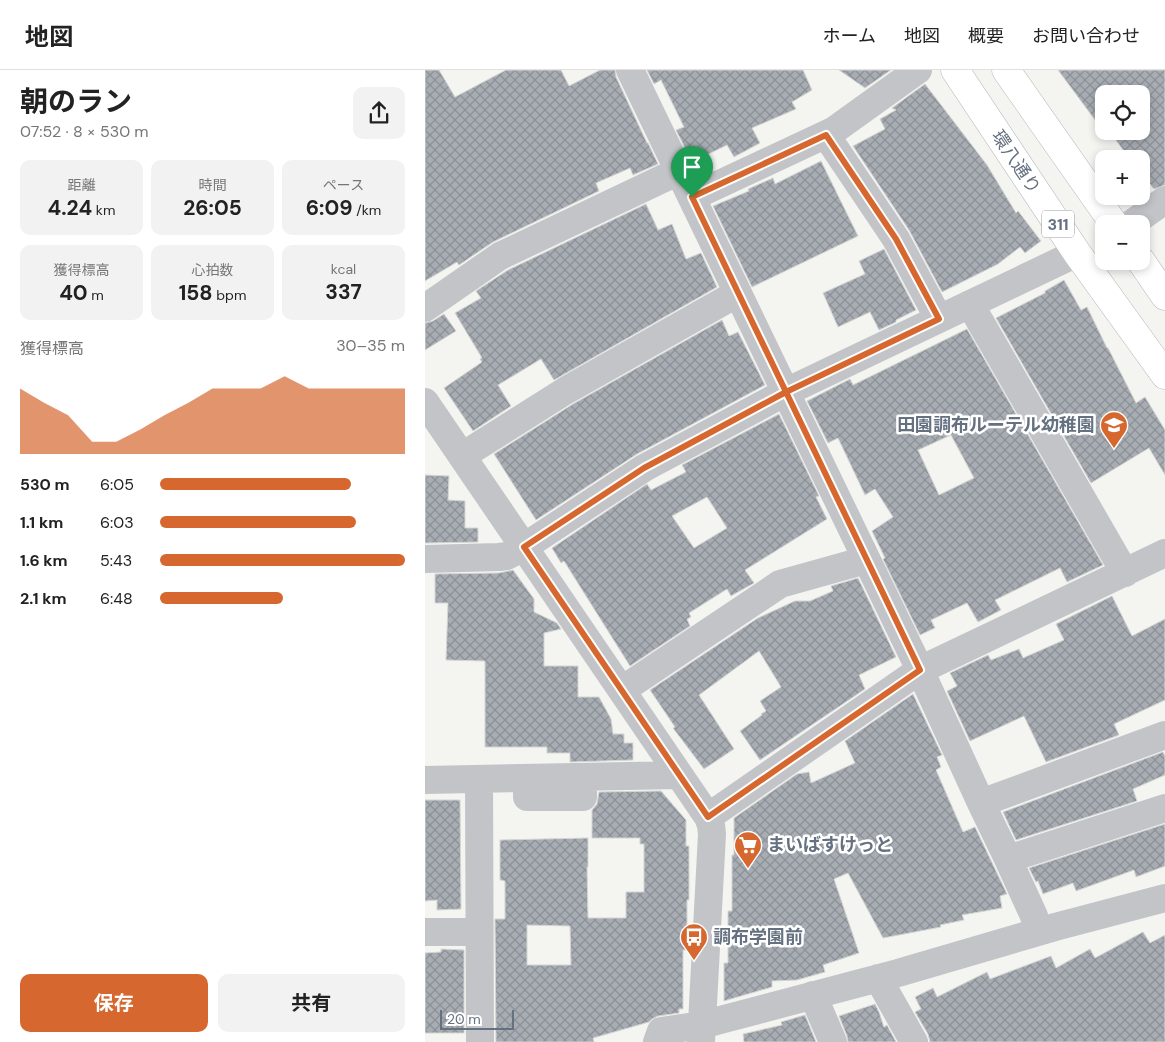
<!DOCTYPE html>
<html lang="ja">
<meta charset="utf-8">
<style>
body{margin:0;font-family:"DM Sans","Noto Sans JP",sans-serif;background:#f2f2f2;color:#222;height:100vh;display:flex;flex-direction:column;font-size:19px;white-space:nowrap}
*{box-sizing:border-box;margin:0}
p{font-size:16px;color:#767676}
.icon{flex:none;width:28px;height:28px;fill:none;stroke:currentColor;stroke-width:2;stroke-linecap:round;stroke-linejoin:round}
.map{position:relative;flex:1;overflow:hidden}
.sheet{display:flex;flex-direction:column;background:#fff;width:425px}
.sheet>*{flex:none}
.tools{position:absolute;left:670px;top:15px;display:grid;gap:10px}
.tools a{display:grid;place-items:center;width:55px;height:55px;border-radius:10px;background:#fff;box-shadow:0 2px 8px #0003;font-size:25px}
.scale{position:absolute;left:15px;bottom:12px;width:74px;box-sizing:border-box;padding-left:5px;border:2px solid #657180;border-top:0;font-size:14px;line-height:18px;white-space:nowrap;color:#657180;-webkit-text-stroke:4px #fff;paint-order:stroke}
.pin{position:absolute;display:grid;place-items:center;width:42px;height:42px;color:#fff;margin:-51px -21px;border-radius:50% 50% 50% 0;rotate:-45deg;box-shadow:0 0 5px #0007}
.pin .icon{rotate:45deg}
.round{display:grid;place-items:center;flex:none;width:52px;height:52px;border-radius:10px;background:#f2f2f2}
.overview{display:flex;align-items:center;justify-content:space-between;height:85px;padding:0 20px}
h1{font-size:28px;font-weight:700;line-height:38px}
.stats{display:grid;grid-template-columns:repeat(3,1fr);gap:8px;height:85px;padding:5px 20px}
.stats div{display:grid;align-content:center;border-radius:10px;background:#f2f2f2;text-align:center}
.stats b{font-size:21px;font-weight:700}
.stats small{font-size:14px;font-weight:400}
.stats p{font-size:14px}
.chart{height:140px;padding:10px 20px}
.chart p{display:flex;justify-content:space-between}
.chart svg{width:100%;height:90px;margin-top:5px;fill:#d6682f;opacity:.7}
.cta{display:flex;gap:10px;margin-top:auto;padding:10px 20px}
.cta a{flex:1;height:58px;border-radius:10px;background:#d6682f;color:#fff;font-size:20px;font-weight:700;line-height:58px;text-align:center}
.cta a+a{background:#f2f2f2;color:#222}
ul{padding:0 20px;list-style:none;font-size:16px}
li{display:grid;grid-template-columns:80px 60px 1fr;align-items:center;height:38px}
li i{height:12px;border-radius:6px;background:#d6682f}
header{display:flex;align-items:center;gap:30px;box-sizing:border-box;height:70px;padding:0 25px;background:#fff;border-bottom:1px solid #e0e0e0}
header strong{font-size:24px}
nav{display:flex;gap:28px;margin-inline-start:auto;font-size:18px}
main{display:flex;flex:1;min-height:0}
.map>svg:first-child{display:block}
.building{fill:url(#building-cross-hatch);stroke:#d5d5d3;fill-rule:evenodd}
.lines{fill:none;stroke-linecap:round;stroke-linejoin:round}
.major-casing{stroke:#b3b6ba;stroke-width:29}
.minor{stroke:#c2c4c8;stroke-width:28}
.major{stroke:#fff;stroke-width:28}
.route-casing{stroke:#fff;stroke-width:10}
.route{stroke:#d6682f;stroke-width:6}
.labels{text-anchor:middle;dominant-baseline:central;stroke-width:5;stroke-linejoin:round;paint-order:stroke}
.shield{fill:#fff;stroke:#939ca6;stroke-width:1}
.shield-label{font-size:16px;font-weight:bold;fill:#657180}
.street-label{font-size:18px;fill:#657180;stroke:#fff}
.poi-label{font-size:18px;font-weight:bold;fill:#657180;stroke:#fff;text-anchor:start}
</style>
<header>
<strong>地図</strong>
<nav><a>ホーム</a><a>地図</a><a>概要</a><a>お問い合わせ</a></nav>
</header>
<main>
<section class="sheet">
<div class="overview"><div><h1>朝のラン</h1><p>07:52 · 8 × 530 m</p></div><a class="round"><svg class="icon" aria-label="share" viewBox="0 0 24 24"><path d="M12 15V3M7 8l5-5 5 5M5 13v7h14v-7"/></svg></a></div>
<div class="stats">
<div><p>距離</p><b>4.24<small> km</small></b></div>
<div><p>時間</p><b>26:05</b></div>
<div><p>ペース</p><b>6:09<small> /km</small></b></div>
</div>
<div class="stats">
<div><p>獲得標高</p><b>40<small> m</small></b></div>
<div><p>心拍数</p><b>158<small> bpm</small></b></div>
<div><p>kcal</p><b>337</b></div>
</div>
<div class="chart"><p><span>獲得標高</span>30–35 m</p>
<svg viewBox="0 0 160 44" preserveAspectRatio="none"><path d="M0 44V12L10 19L20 25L30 38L40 38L50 32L60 25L70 19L80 12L90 12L100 12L110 6L120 12L130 12L140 12L150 12L160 12V44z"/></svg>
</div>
<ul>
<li><b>530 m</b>6:05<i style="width:78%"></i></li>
<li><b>1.1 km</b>6:03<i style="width:80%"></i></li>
<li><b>1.6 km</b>5:43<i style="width:100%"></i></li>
<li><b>2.1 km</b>6:48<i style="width:50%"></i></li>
</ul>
<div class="cta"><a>保存</a><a>共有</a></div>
</section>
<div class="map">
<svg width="740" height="972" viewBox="0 0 740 972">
<defs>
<pattern id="building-cross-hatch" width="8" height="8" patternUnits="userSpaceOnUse" patternTransform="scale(1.25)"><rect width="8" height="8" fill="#a7adb3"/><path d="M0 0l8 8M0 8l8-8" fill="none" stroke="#8c9197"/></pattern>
</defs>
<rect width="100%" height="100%" fill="#f4f4f1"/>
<path class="building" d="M0 0H14L30 27 81 0H136L144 16 175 0H190L191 7 222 73H223L233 94 208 105 205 98 171 113 174 121 68 172 34 195 32 192 0 211Z
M222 0H378L387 20 367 32 371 39 327 58 335 73 309 87 302 75 267 92 251 60 259 57 236 10 229 14Z
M414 0H466L440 18Z
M633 0H740V115L729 119 716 103V89H705L684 61H716V24H679V62Z
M500 14 562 95 591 143 593 141 616 171 600 183 595 177 573 194 517 222 484 160 428 76 460 59 455 49 471 40 467 38Z
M396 91 433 166 327 217 288 136 324 121 323 119 348 108 350 114Z
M221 134 233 160 247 154 261 189 276 183 292 217 129 310 116 289 73 315 86 336 48 361 19 318 57 292 55 289 57 288 30 243 56 228 51 221 83 200Z
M459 179 491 240 471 250V252L454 260 445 242 413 257 398 223 440 204 434 191Z
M639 210 656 240 662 237 682 278H683L711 333 720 327 740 360V405L724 378 666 413 571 248 620 223V221Z
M19 244 31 261 0 280V253L8 251Z
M297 250 304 266 313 262 340 315 212 384 111 450 69 384 148 334Z
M542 259 678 495 642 512 635 498 570 530 576 540 553 552 542 533 506 550 510 558 495 565 458 489 460 488 447 461 468 447 450 419 440 425 413 368 403 373 382 331 425 309 428 315ZM526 365 549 408 514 425 493 380Z
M354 344 394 426 391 427 402 449 320 500 329 513 306 526 302 519 264 543 266 547 262 549 265 556 205 596 139 491 136 493 127 478 222 414 226 420 261 402 257 395ZM282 427 302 458 269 478 247 446Z
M0 405 24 406 23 430 40 431V458H53V472L0 473Z
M88 500 109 529V542L132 553 136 559 119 563V596H153V627H174L186 649 188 664H199V673H208V690L145 692V683H122V677H60V591L21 590 23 533H10V504L74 503Z
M433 508 471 587 434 605 440 619 335 690 315 661 337 645 336 644 341 641 335 631 356 617 334 581 274 625 309 679 279 699 248 658 250 657 225 620 333 548 370 531H385L408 521 406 516Z
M687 526 707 566 740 549V630L689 654 694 665 621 692 599 646 545 671 522 621 532 616 525 603 563 585 566 590 594 579 598 588 639 570 631 554Z
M488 624 517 685 512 687 516 697 511 700 538 762 550 757 582 824 575 826 577 838 537 845 539 850 515 855 516 857 458 868 423 803 409 809 434 883 398 895 400 902 372 910 347 911V917L299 931V893H303V841H307V785H309V748L372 704 384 702 386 713 430 693 420 671Z
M738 682 740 686V705L708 719 712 731 591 770 578 742Z
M236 721 261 750V776H264V830H262V880H258V939H254V943L233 946 227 949 224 952 168 968 169 972H71L70 849H80V811L75 810V770L163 768V797H162L163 848H201V822H219V774H215V768H167V740L172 734 174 722ZM102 855 145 856 146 895H102Z
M0 730H35L36 839 12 840V830L0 831Z
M740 754V796L711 807 709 800 651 821 648 813 618 824 613 811 611 812 604 798Z
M718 862 725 873 740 865V972H505L503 964 490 942 496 939 490 927 508 918 512 927 562 902 565 909 626 886 631 898 665 879 670 888Z
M16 879 39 880V963H0V883L16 882Z
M450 934 454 942 459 957 462 955 471 972H423L422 966 414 946Z
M380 945 391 972H319L318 964 357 955 356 952Z"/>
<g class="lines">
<g class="major-casing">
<path id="major" d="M530 0 652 183 740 305
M581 0 689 154
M716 191 740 226"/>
</g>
<path class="minor" d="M205 0 495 600 556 733 583 789 609 846 613 862
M401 65 471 169 514 249
M267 127 408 61 493 0
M706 154 740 130
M545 234 700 503
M0 238 75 186 254 101
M0 332 283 747 286 755 287 764 276 972
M37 386 140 321 313 223
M0 489 74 487 82 486 99 477 219 398 361 322 652 183
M197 620 355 514 441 490
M102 708V727H158V707
M54 709 55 972
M0 710 254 705
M556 733 740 665
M283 747 495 600 740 483
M583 789 740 738
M0 862H54
M453 908 489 972
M388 925 408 972
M232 972 236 961 277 955 299 949 473 903 630 857 740 828"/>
<use href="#major" class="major"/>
</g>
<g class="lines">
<g class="route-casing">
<path id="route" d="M267 127 361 322 219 398 99 477 283 747 495 600 361 322 514 249 471 169 401 65 267 127"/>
</g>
<use href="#route" class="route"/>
</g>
<defs>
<g id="school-pin" transform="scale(1.4375)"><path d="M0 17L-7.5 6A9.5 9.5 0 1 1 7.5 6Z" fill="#d6682f" stroke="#fff"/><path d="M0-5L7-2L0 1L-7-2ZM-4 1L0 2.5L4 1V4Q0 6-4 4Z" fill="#fff"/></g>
<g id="supermarket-pin" transform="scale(1.4375)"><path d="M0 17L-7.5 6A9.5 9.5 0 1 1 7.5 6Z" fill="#d6682f" stroke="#fff"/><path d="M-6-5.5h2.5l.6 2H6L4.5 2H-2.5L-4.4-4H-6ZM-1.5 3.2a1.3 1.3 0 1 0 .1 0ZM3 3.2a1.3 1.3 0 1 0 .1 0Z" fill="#fff"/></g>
<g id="bus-pin" transform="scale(1.4375)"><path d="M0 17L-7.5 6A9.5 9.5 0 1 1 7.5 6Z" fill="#d6682f" stroke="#fff"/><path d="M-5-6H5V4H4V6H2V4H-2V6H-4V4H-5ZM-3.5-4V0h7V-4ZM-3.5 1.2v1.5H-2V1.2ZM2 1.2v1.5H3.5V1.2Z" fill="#fff"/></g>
</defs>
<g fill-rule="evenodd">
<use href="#school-pin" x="689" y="355"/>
<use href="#supermarket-pin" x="323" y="775"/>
<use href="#bus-pin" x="269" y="867"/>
</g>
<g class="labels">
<rect class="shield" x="617" y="140.5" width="32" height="27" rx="4"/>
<g class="shield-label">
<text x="633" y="154">311</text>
</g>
<g class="street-label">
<text transform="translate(591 92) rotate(56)">環八通り</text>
</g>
<g class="poi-label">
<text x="670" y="355" text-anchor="end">田園調布ルーテル幼稚園</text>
<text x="342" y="775">まいばすけっと</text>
<text x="288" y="867">調布学園前</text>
</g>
</g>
</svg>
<div class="tools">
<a><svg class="icon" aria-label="locate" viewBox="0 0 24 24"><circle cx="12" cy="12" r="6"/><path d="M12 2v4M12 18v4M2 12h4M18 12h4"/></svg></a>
<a>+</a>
<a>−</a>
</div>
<div class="scale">20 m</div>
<div class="pin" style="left:267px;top:127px;background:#1e9e55"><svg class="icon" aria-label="arrive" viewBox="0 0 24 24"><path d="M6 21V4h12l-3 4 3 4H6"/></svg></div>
</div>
</main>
